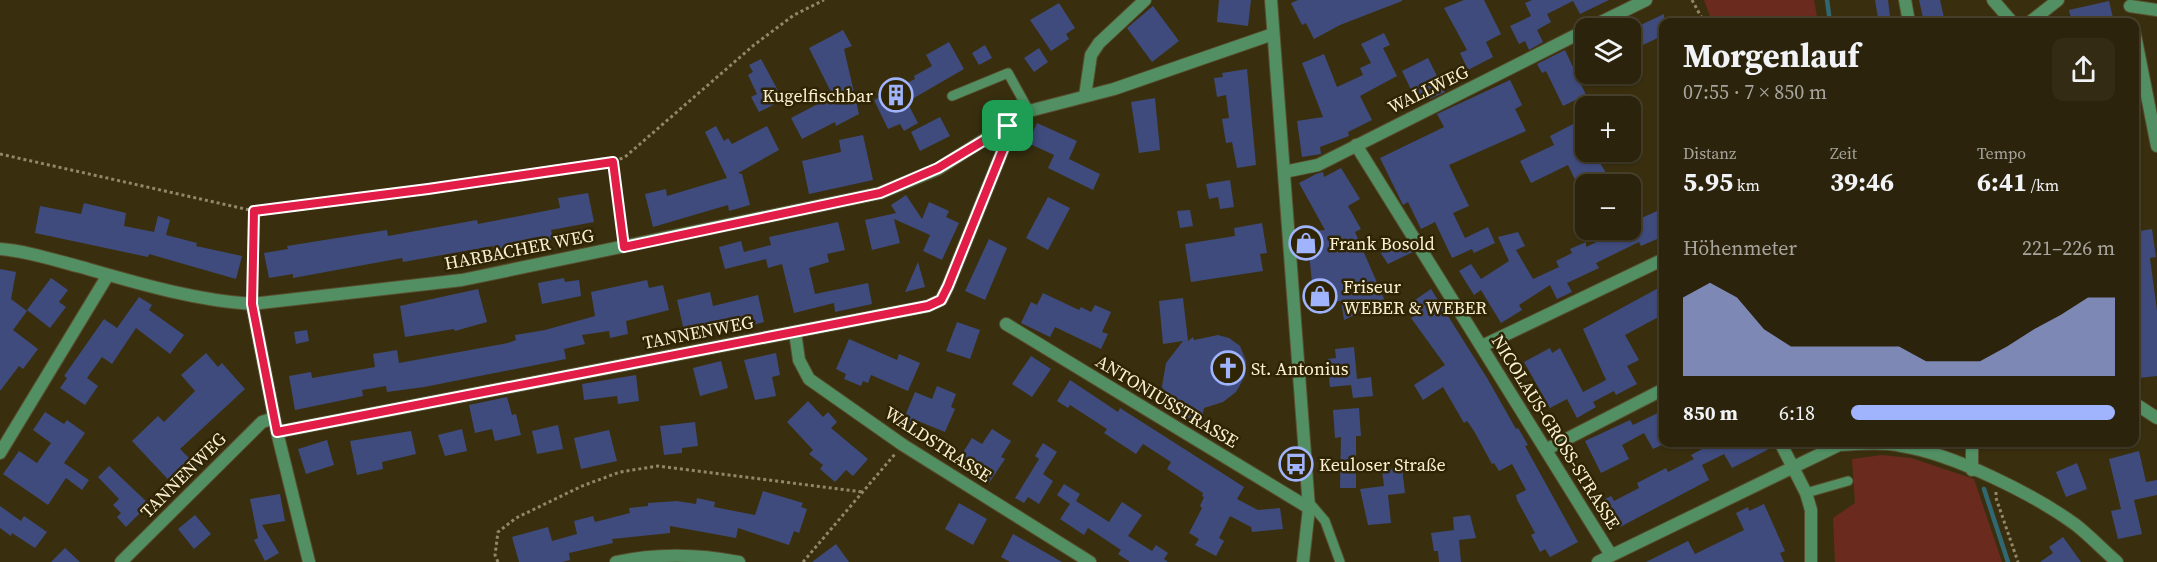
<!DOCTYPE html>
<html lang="de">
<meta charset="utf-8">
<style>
body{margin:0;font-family:"Source Serif 4",serif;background:#332b14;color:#f1f3f6;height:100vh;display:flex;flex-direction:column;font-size:22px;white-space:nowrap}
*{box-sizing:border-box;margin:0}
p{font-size:20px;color:#a6a49d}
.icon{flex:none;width:33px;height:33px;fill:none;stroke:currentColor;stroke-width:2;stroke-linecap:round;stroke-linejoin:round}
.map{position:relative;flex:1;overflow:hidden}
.drawer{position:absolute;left:1659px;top:18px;width:480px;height:429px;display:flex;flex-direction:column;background:#2b230b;border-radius:12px;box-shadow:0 2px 4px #0004,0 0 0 2px #47402c}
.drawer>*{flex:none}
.buttons{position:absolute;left:1575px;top:18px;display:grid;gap:12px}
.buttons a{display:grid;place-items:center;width:66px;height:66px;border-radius:12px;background:#2b230b;box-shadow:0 2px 4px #0004,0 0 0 2px #47402c;font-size:30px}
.pin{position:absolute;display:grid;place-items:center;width:51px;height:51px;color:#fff;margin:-26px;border-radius:12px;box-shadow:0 3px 9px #0006}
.round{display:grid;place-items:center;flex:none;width:63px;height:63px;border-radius:12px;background:#332b14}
.head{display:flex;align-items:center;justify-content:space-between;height:102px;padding:0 24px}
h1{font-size:33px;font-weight:700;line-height:45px}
.stats{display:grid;grid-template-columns:repeat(3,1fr);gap:9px;height:102px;padding:6px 24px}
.stats div{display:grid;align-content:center}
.stats b{font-size:26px;font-weight:700}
.stats small{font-size:16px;font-weight:400}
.stats p{font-size:16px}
.chart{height:168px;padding:12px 24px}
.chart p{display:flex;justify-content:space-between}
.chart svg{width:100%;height:108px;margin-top:6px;fill:#a0b3fd;opacity:.7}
ul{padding:0 24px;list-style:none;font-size:20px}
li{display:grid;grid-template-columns:96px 72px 1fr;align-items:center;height:45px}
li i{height:15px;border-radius:8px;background:#a0b3fd}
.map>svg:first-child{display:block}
.green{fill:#6b2a1e}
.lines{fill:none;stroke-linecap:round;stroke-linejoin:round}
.stream{stroke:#316771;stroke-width:4.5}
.building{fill:#3f4b7c}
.service-casing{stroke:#584e2e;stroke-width:11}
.minor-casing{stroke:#584e2e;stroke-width:14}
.tertiary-casing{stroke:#584e2e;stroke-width:14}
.path{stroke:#928869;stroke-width:3;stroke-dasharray:3 3;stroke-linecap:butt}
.service{stroke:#529064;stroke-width:9}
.minor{stroke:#529064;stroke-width:12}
.tertiary{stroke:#529064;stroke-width:12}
.route-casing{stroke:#fff;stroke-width:12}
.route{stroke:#e11d48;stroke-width:8}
.labels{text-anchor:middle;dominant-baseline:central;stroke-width:5;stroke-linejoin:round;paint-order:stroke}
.street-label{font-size:18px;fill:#faf0d2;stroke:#2f2505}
.poi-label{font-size:18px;fill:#faf0d2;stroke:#2f2505;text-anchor:start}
</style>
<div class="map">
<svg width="2157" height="562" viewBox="0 0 2157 562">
<rect width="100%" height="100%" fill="#392f0f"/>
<path class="green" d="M1704 0H1814L1818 22H1712Z
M1882 455 1911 458 1974 479 2002 562H1835L1833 518 1855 503 1852 459Z"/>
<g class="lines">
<path class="stream" d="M1827 0 1830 22
M1984 489 2008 562"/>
</g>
<path class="building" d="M1219 0H1251L1248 26 1217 22Z
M1298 0H1402V1L1340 25 1314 39 1306 23 1302 25 1291 3Z
M1464 0H1484L1501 34 1486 42 1493 57 1468 70 1460 53 1467 50 1444 8Z
M1532 0H1609L1580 14 1573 1 1547 14 1551 22 1537 30 1543 42 1529 50 1525 41 1519 44 1510 26 1531 16 1525 3Z
M1875 0H1888L1890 16 1878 18Z
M1919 0H1940L1945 22H1924Z
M2109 1 2114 22H2072L2069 10Z
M1059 3 1075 28 1066 34 1069 39 1051 51 1030 20Z
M1153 6 1179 41 1152 62 1127 28Z
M1664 14V35L1630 51V30Z
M843 30 852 46 844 49 859 114 836 126 835 122 802 139 791 118 833 96 809 48Z
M1384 33 1390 45 1383 48 1397 76 1360 96 1372 120 1348 132 1349 136 1320 147 1321 154 1302 157 1297 121 1323 117 1302 63 1324 54 1337 87 1363 75 1360 68 1371 63 1361 44Z
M949 42 964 69 907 102 918 123 904 131 900 124 888 129 874 100 915 79 914 76 932 66 926 55Z
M985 45 992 58 979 65 972 53Z
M1039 48 1048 62 1034 72 1024 58Z
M1565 50 1586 95 1563 106 1546 71 1542 73 1537 64Z
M1428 58 1445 92 1430 99 1428 94 1416 100 1402 71Z
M761 59 783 100 759 112 751 97 757 94 748 75 753 72 749 65Z
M1247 69 1256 165 1237 168 1232 142 1226 143 1222 119 1229 118 1226 95 1217 97 1214 78 1223 77 1222 73Z
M1510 80 1522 105 1515 109 1526 131 1449 165 1469 206 1453 213 1465 238 1488 227 1495 243 1474 253 1472 249 1452 258 1435 222 1421 229 1408 202 1403 205 1380 158 1444 127 1437 114Z
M1155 98 1160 150 1139 153 1131 102Z
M940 117 950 136 920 151 911 132Z
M1579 121 1586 136V152H1593L1613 184H1577L1568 165 1531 183 1520 161 1554 145 1550 136Z
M1037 123 1077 141 1069 159 1100 174 1093 190 1048 168 1054 155 1028 143Z
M716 126 724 141 728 138 732 144 767 126 779 150 738 173 742 174 750 205 729 211 728 205 653 227 645 194 666 189 667 196 727 178 705 132Z
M863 135 873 180 809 194 802 161 841 152 839 140Z
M1341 168 1360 199 1348 206 1361 229 1355 232 1385 301 1344 320 1341 301 1314 303 1309 253 1303 254 1301 232 1325 230 1299 183 1316 174 1323 172 1324 177Z
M1230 180 1234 207 1220 209 1218 197 1209 199 1206 184Z
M588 193 594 222 551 230 553 239 494 250 493 246 403 262 402 258 293 278V274L269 278 264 253 288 249 287 246 387 230 388 236 477 220 478 224 560 208 558 198Z
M906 195 922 219 929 202 949 211 946 217 959 223 942 260 923 251 930 235 894 219 900 243 872 250 865 220 896 213 891 205Z
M1048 197 1070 208 1048 250 1026 238Z
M84 203 126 213 124 226 154 232 158 216 170 220 166 235 197 243 196 246 242 256 236 279 149 254 148 257 35 233 40 206 81 214Z
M1664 208V236L1641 246 1639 242 1596 263 1599 268 1567 283 1572 292 1557 299 1550 285 1519 305 1522 310 1501 323 1481 290 1474 295 1459 271 1471 264 1481 279 1509 261 1498 237 1518 232 1525 246 1516 250 1533 279 1559 267 1556 261 1572 253 1570 249 1586 242V247L1622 230H1630V223Z
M1190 210 1193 226 1180 228 1177 211Z
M838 222 845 250 827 254 829 262 809 268 815 294 868 283 872 304 835 312 834 303 794 313 782 264 768 268 766 259 725 269 719 247 741 241 744 252 771 245 769 237Z
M1262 223 1267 253 1260 254 1263 271 1191 282 1185 244 1235 236 1234 228Z
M2152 229 2156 257 2150 258 2157 311V376L2139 378 2134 349V278H2137L2134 232Z
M989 239 1007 248 985 300 965 291Z
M1405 239 1413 252 1388 264 1380 252Z
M918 262 925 287 905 292Z
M0 269 16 272 11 299 27 311 13 330 38 349 23 369 19 366 0 391Z
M51 278 68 290 59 302 66 307 50 328 27 310Z
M564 278 565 282 579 280 581 296 542 304 538 283Z
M647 280 649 288 663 285 669 310 626 321 628 334 610 338 609 331 582 335 585 344 564 349 566 359 424 387 387 392 386 386 362 390 363 396 295 410 289 376 311 372 312 378 375 367 373 354 397 350 399 363 508 343 516 340 515 335 545 330 595 316 591 292Z
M1664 285V314L1625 335 1639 360 1627 366 1637 384 1616 395 1614 391 1593 402 1596 407 1577 418 1567 399 1550 408 1524 362 1550 348 1552 353 1560 348 1583 392 1606 380 1583 329Z
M478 289 487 322 455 331 454 329 405 337 400 306Z
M1431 289 1487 378 1516 429 1518 428 1528 445 1525 446 1578 542 1550 557 1545 549 1540 552 1531 535 1535 533 1517 500 1516 495 1526 490 1512 464 1499 471 1494 463 1492 464 1474 431 1467 421 1464 423 1443 387 1423 400 1414 385 1445 365 1411 318 1419 313 1412 302Z
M710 292 713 306 758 295 764 322 733 330 732 323 685 335 677 300Z
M1043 293 1079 310 1081 307 1091 312 1095 305 1111 312 1102 332 1108 334 1101 349 1055 327 1050 337 1021 323 1031 302 1037 305Z
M139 297 152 305 149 310 184 335 170 354 136 328 112 364 102 357 87 378 98 386 85 405 60 388 67 378 64 376 104 319 117 328Z
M1183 298 1188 341 1193 337 1194 340 1218 335 1229 338 1240 346 1246 361 1245 376 1236 392 1223 402 1204 408 1200 425 1184 421 1174 413 1165 399 1162 386 1166 363 1183 341 1163 344 1159 301Z
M957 322 980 330 970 359 946 351Z
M307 330 309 341 296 344 294 332Z
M849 339 897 360 899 354 920 363 908 391 871 375 868 383 863 381 861 386 844 379 846 374 836 369Z
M1354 347 1357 379 1371 377 1373 396 1353 398 1351 385 1330 387 1327 359 1336 358 1335 349Z
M206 353 218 367 222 363 245 389 180 449 200 469 178 490 132 441 158 416 164 422 195 391 181 375Z
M776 353 780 375 772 377 776 396 755 400 744 360Z
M1031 356 1051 369 1032 397 1012 384Z
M721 361 728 388 700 396 693 368Z
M636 375 639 401 618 404 617 396 584 400 582 384Z
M1070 380 1118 412 1120 408 1244 487 1237 499 1258 510 1280 508 1283 529 1252 532 1251 527 1230 516 1219 538 1224 541 1216 556 1195 545 1199 539 1189 533 1202 508 1200 506 1204 497 1202 496 1203 493 1167 469 1171 462 1143 444 1136 454 1104 433 1107 429 1070 405 1068 408 1057 401Z
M937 386 956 394 951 407 955 409 945 432 918 421 913 434 900 428 915 392 932 399Z
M507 397 512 415 516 414 521 435 495 441 492 429 475 433 469 405Z
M808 401 823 417 828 412 837 422 831 428 868 459 853 476 846 470 835 482 820 469 823 465 809 454 813 450 787 422Z
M1359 408 1361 436H1356V488H1340L1341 437 1335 438 1333 410Z
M1664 410V444L1653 449 1644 433 1622 445 1629 459 1601 473 1585 441 1630 420 1633 425Z
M45 412 64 424 67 420 85 433 64 463 89 480 82 490 66 478 48 505 3 474 19 451 37 463 51 443 33 430Z
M695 422 698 446 682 448V453L664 455 660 426Z
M558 425 563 449 537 454 532 431Z
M462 429 467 451 445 456 438 435Z
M992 429 1011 441 1001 457 1005 459 989 483 978 476 981 471 960 457 972 438 982 444Z
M609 430 617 461 581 469 574 438Z
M411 431 416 454 382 462 383 469 357 475 350 441Z
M327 440 334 465 306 474 298 449Z
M1715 442H1772L1773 447 1732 468 1724 454 1702 465 1709 480 1620 527 1612 511 1607 513 1601 501 1611 496 1614 501 1639 488 1637 483 1666 468 1668 472 1694 459 1691 455Z
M1043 443 1057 452 1043 474 1053 481 1039 504 1028 497 1024 503 1015 498 1039 459 1035 456Z
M2139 451 2146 482 2157 480V495L2134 500 2142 534 2118 539 2111 511 2121 509 2109 459Z
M2077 463 2087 489 2066 497 2056 472Z
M109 466 149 504 126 527 117 517 121 513 113 505 119 499 98 477Z
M1402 468 1405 493 1388 495 1391 523 1368 525 1360 489 1384 486 1382 471Z
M1064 484 1080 494 1076 501 1109 522 1122 502 1142 515 1128 536 1152 551 1156 545 1168 553 1164 559 1168 562H1130L1118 554 1121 550 1088 528 1084 535 1060 519 1070 504 1057 495Z
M763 491 803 503 801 507 807 509 799 533 794 531 789 545 738 528 736 538 670 526V533L612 539 613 543 569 553 570 560 562 562H519L512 537 548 527 552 541 577 534 574 521 593 516 595 522 630 513 629 508 648 506V503L677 501 696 504 697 498 715 502 714 507 755 515Z
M280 494 285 521 262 525 279 553 265 561 254 540 258 538 250 499Z
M959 503 987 519 973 545 945 529Z
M1764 504 1785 551 1780 553 1784 562H1646L1688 541 1695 554 1744 530 1736 513 1748 507 1749 511Z
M0 506 21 521 24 516 47 532 35 548 12 533 11 536 0 528Z
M195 515 211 534 194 549 178 529Z
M1470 515 1476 538 1459 540 1461 562H1439L1438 551H1434L1431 533 1454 530 1453 517Z
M1013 534 1022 539 1062 562H1010L1001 557Z
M2063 537 2081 562H2040L2053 553 2049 547Z
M836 544 849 562H812Z
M65 548 80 562H51Z"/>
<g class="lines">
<g class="service-casing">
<path id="service" d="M952 96 1008 73 1029 111
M1806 493 1848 481
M1308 501 1325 521 1340 562"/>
</g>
<g class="minor-casing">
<path id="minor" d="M1905 0 1909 22
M1993 0 2012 22
M2130 6 2157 10
M2030 22 2058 0
M1589 28 1646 0
M2134 30 2157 146
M1085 96 1091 55 1099 43 1145 0
M1356 145 1611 555
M1284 172 1318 165 1586 30
M0 249C27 251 54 260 81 267 137 283 193 300 252 304L462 280 880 193 938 169 1029 111 1114 89 1273 34
M252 304 277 432 309 562
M1006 324 1309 508
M795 332 799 360 809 379 903 445 1090 562
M1482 346 1664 259
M2134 403 2157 418
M277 432 928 306 941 300 948 286 1004 147 1008 126
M1780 442 1806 493 1811 510V562
M1547 449 1664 389
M0 453 108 275
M1972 470V442
M121 562 262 422 274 418
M616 562C657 553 698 554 739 562
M1598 562 1839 445C1860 444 1881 442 1902 446 1953 454 2035 495 2076 525 2090 536 2103 550 2117 562"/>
</g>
<g class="tertiary-casing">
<path id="tertiary" d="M1271 0 1309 508 1303 562"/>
</g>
<path class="path" d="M1692 0 1704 22
M0 154 254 211 284 209 572 170 613 162 625 157 754 45 794 15 824 0
M613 162 622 234
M252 293 254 211
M1996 492V498L2018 562
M498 562 495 555 498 532 516 518 582 486 620 472 658 466 863 492
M803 562 895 454"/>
<use href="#service" class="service"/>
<use href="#minor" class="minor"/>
<use href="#tertiary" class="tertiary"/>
</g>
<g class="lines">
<g class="route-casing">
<path id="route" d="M1008 126 1004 147 948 286 941 300 928 306 277 432 252 304 254 211 428 189 613 162 624 247 880 193 938 168Z"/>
</g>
<use href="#route" class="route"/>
</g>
<defs>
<g id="building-ring" transform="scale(1.725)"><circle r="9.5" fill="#2f2505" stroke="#a0b3fd" stroke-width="1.5"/><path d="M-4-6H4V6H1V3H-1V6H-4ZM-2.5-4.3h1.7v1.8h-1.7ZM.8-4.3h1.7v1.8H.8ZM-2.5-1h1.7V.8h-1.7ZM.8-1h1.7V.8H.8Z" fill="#a0b3fd"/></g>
<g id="shop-ring" transform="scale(1.725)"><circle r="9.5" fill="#2f2505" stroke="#a0b3fd" stroke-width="1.5"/><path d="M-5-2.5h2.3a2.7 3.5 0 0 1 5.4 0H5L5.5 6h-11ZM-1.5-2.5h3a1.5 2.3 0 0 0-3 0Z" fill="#a0b3fd"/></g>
<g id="church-ring" transform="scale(1.725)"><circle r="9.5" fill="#2f2505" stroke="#a0b3fd" stroke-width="1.5"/><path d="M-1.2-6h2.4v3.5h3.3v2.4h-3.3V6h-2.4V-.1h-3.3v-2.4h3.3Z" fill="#a0b3fd"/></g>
<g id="bus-ring" transform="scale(1.725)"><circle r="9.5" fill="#2f2505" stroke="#a0b3fd" stroke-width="1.5"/><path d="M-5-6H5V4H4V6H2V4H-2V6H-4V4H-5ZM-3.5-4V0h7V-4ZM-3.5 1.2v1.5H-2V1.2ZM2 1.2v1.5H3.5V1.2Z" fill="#a0b3fd"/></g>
</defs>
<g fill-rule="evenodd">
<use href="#building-ring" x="896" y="95"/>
<use href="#shop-ring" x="1306" y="243"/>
<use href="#shop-ring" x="1320" y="296"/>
<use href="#church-ring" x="1228" y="368"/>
<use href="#bus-ring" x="1296" y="464"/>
</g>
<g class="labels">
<g class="street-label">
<text transform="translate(1428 89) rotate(-26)">WALLWEG</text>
<text transform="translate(519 249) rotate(-11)">HARBACHER WEG</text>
<text transform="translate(698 332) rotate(-11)">TANNENWEG</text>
<text transform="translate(1167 401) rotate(31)">ANTONIUSSTRASSE</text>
<text transform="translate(1556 432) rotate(58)">NICOLAUS-GROSS-STRASSE</text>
<text transform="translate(938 444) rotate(33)">WALDSTRASSE</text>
<text transform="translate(183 475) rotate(-45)">TANNENWEG</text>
</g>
<g class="poi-label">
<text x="873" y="95" text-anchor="end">Kugelfischbar</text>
<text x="1329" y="243">Frank Bosold</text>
<text x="1343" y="286">Friseur<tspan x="1343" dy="21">WEBER &amp; WEBER</tspan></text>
<text x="1251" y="368">St. Antonius</text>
<text x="1319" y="464">Keuloser Straße</text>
</g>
</g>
</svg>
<div class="buttons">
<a><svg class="icon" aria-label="layers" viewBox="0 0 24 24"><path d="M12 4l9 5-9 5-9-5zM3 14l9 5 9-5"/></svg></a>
<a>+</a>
<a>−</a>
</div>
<div class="pin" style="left:1008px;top:126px;background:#1e9e55"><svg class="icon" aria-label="arrive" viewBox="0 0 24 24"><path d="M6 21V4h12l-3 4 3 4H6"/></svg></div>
<section class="drawer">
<div class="head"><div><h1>Morgenlauf</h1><p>07:55 · 7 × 850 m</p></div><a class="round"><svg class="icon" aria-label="share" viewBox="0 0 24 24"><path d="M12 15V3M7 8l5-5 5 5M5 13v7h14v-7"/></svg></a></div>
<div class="stats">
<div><p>Distanz</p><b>5.95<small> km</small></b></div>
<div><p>Zeit</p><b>39:46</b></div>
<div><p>Tempo</p><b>6:41<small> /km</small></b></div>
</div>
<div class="chart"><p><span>Höhenmeter</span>221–226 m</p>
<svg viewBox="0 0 160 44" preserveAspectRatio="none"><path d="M0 44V12L10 6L20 12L30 25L40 32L50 32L60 32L70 32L80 32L90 38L100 38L110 38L120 32L130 25L140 19L150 12L160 12V44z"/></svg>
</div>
<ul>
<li><b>850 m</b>6:18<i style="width:100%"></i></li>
</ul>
</section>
</div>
